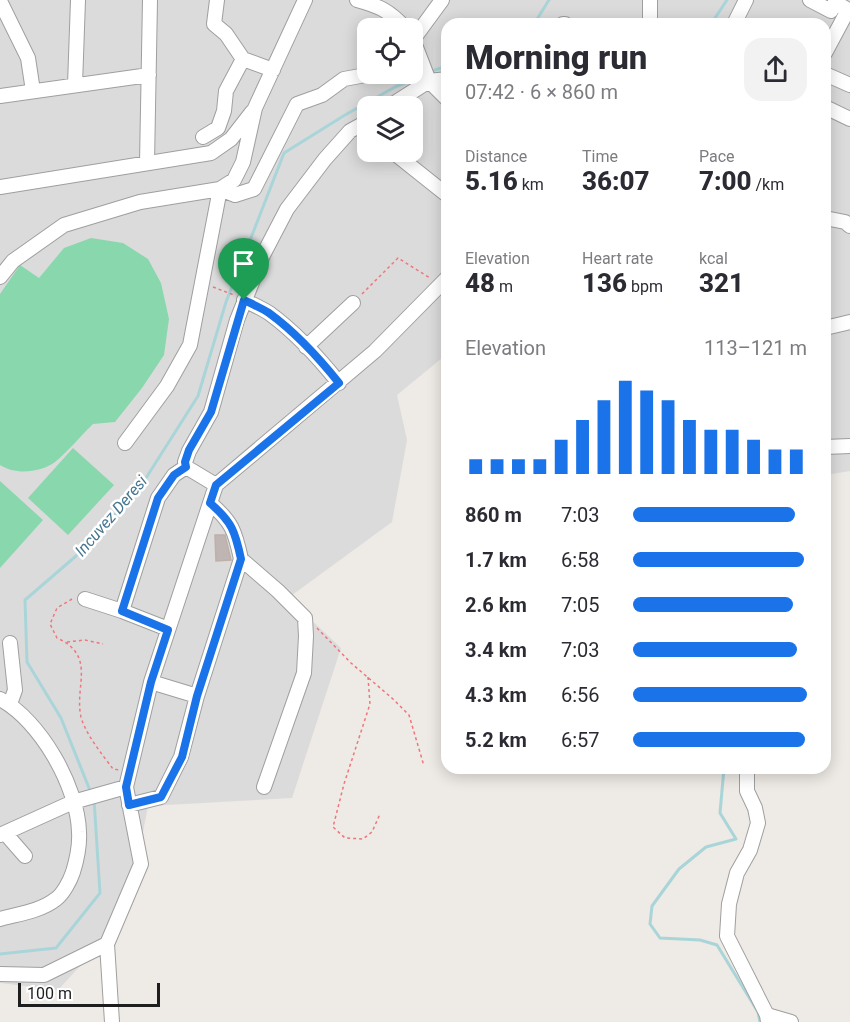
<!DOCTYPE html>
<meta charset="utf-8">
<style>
body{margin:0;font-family:Roboto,sans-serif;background:#f2f2f3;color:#2b2b33;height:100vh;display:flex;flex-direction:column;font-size:22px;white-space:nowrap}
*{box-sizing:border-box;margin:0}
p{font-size:20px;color:#7c7c81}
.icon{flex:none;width:33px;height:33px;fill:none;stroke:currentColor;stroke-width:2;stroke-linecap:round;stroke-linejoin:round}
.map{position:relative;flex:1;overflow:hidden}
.side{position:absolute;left:441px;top:18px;width:390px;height:756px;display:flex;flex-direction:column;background:#fff;border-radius:18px;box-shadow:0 3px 15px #0003}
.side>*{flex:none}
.buttons{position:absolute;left:357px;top:18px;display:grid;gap:12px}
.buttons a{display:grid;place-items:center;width:66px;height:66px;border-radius:12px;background:#fff;box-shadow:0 3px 15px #0003;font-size:30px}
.scale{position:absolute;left:18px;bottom:15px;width:142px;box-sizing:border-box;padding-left:6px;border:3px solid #1e1e1e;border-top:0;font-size:16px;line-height:21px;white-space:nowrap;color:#1e1e1e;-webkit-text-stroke:4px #fff;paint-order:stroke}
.pin{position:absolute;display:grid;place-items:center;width:51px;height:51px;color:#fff;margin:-62px -26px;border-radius:50% 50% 50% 0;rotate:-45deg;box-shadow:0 0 6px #0007}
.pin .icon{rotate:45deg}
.round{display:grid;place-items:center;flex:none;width:63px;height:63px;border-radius:18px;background:#f2f2f3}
.head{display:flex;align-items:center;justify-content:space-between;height:102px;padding:0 24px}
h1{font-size:33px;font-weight:800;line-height:45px}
.metrics{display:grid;grid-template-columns:repeat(3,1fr);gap:9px;height:102px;padding:6px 24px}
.metrics div{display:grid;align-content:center}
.metrics b{font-size:26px;font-weight:800}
.metrics small{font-size:16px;font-weight:400}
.metrics p{font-size:16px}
.chart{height:168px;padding:12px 24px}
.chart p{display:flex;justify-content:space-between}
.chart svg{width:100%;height:108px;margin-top:6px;stroke:#1a73e8;stroke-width:6}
ul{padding:0 24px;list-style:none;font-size:20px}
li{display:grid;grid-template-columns:96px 72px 1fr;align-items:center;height:45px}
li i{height:15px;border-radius:8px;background:#1a73e8}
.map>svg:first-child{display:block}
.residential{fill:#dcdbdb;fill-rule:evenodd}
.pitch{fill:#89d7ad}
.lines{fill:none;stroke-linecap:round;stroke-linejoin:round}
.stream{stroke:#a9d5d9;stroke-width:3}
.building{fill:#bfb5b2;stroke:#bfafa9;stroke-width:1.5}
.minor-casing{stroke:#9f9f9f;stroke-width:16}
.path{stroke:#ef767c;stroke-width:1.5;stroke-dasharray:3 3;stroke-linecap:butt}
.minor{stroke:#fff;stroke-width:14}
.route-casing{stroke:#fff;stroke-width:12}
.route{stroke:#1a73e8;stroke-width:8}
.labels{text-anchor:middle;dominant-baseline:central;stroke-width:5;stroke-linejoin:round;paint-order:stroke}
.water-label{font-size:16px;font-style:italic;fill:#487790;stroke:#fff}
</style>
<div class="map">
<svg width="850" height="1022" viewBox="0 0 850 1022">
<rect width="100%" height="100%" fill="#eeeae5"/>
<path class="residential" d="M0 0H850V471L826 475 830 657 825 661V24H447V354L397 395 407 440 392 522 288 598 341 648 292 798 148 806 127 915 58 990 0 983ZM368 28H412V74H368ZM368 106H412V152H368Z"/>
<path class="pitch" d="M91 238 123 243 148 259 161 283 169 319 164 355 142 388 115 422 93 424C80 436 69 451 55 462 40 473 15 475 0 465V294L20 265 39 278 64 248Z
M73 448 114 485 68 535 28 498Z
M0 481 43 520 0 568Z"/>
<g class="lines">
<path class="stream" d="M534 24 549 0
M711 24 727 0
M429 72 447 66
M724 768 720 813 736 839 706 847 679 869 652 906 650 924 660 938 700 940 717 945 758 1012 760 1022
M91 793 61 718 27 662 25 600 76 556 139 489 198 396 226 302 284 153 345 115 395 87 423 75
M0 954 56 948 100 893 94 799"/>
</g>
<path class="building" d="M215 535H225L231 560 216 561Z"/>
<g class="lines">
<g class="minor-casing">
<path id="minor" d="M217 0 214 24 226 34 243 59 273 70
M357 0C379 6 390 11 405 28
M810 0 831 11 835 2 850 11
M0 1 28 58 33 91
M563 24H565
M650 24V0
M734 24 746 0
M412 37 429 81 447 99
M412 41 442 0
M825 53 848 10
M825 74 850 85
M75 85 78 0
M0 96 149 75
M390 106 429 81 447 79
M825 107 850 119
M203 137 218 128 224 111 226 91 243 59
M393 152 447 195
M147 163 150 0
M0 187 211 153 231 139 252 112
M825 218 845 222 850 226
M0 277 13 261 64 225 140 202 220 189 234 180 243 162 255 108 305 0
M244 300C252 304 261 308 269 313 295 332 319 358 339 383
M825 328 850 322
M306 347 353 303
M125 443 167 386 190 345 220 189 235 195 254 189 297 104 322 95 344 79 371 74
M825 447 850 446
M216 485 186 467 185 462 189 451 211 412 237 320 263 255 287 209 325 159 350 131 368 121
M210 503C232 522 235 531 241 559
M85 599 122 611 168 629
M122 611 158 498 174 475 186 467
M10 643 15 690 10 704
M151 682 197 696
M0 699C40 720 78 787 79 832 80 847 77 859 73 872 70 881 63 894 56 899 41 911 18 914 0 919
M747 768V791L755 808 758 823 750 850 737 873 729 904 727 936 767 1015 768 1022
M129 805 161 797 181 757 197 696 241 559 278 591 305 618 306 636 304 673 264 787
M5 833 25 856
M0 835 73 802 126 787
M107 944 112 1022
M0 974 44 975 107 944 141 864 126 787 151 682 216 485 375 351 447 278
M767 1015 791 1022"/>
</g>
<path class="path" d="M213 287 234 295
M362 294 398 258 430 278
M72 599 57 608 50 624 57 638C97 656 74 686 81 717 86 735 102 754 113 769L119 770
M317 628 351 663 393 699 409 715 424 766
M67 642 85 640 103 644
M368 677 370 704 344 784 333 827 345 838 363 839 372 832 380 814"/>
<use href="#minor" class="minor"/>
</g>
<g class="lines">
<g class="route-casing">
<path id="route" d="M244 300C252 304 261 308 269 313 295 332 319 358 339 383L216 485 210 503C232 522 235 531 241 559L197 696 182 757 161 797 129 805 126 787 151 682 168 630 122 611 158 498 174 475 186 467 185 462 189 450 211 412Z"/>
</g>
<use href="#route" class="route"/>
</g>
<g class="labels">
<g class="water-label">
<text transform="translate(111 516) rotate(-49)">Incuvez Deresi</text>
</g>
</g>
</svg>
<div class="buttons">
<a><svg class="icon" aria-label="locate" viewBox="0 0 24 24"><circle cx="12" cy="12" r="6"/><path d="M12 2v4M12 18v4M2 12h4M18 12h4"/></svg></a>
<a><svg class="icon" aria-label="layers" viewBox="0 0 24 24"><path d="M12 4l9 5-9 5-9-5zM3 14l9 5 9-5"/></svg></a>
</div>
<div class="scale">100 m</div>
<div class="pin" style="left:244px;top:300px;background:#1e9e55"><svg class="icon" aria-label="arrive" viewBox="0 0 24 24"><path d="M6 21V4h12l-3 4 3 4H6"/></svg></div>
<section class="side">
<div class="head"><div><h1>Morning run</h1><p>07:42 · 6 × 860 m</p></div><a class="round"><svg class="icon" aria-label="share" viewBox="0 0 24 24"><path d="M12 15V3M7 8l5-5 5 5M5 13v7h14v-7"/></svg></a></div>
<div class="metrics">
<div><p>Distance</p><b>5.16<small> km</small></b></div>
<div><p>Time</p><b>36:07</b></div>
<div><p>Pace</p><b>7:00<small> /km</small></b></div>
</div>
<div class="metrics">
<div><p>Elevation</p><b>48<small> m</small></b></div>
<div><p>Heart rate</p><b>136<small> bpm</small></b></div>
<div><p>kcal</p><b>321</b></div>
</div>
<div class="chart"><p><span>Elevation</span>113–121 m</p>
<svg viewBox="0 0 160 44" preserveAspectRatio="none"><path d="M5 44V38M15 44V38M25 44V38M35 44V38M45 44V30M55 44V22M65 44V14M75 44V6M85 44V10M95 44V14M105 44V22M115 44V26M125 44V26M135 44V30M145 44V34M155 44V34"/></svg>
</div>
<ul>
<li><b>860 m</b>7:03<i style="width:93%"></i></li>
<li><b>1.7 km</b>6:58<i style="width:98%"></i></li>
<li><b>2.6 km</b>7:05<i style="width:92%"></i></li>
<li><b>3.4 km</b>7:03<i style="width:94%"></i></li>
<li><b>4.3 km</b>6:56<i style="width:100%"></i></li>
<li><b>5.2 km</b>6:57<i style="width:99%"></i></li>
</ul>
</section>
</div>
